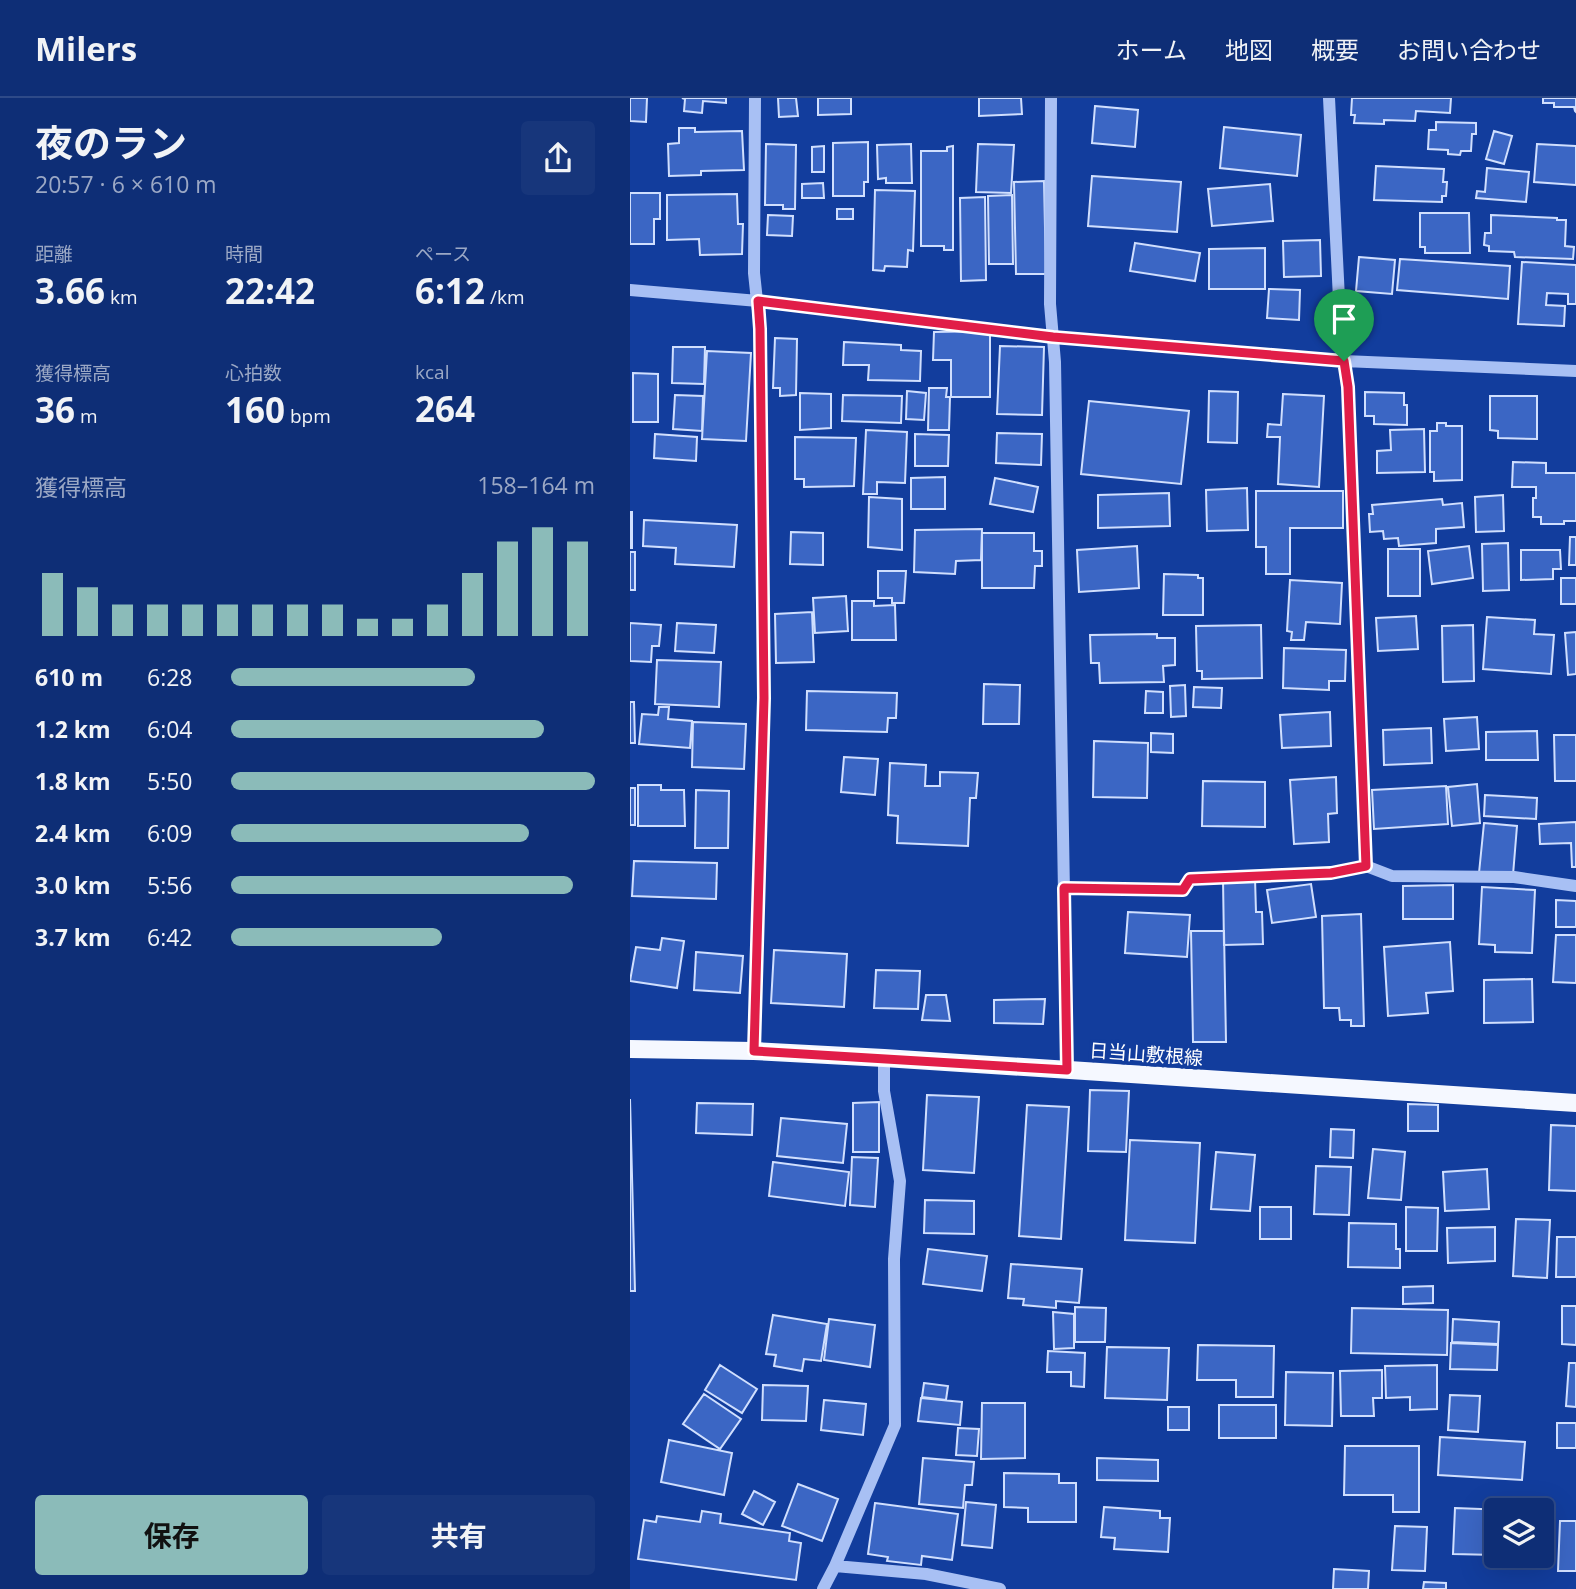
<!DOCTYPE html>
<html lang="ja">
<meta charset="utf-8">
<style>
body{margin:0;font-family:"Open Sans","Noto Sans JP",sans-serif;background:#17367b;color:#f1f3f6;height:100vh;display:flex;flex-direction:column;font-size:26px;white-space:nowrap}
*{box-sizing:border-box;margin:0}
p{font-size:23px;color:#9ba8c5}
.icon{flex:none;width:38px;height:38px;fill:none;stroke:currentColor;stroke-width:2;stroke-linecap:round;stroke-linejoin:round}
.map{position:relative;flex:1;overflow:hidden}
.side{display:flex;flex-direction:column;background:#0e2e76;width:630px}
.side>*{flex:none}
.fabs{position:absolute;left:854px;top:1400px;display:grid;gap:14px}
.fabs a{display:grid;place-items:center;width:70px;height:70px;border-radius:7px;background:#0e2e76;box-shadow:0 7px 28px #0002,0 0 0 2px #2e4a88;font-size:35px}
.pin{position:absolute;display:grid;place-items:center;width:60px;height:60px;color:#fff;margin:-72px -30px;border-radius:50% 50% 50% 0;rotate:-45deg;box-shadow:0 0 7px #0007}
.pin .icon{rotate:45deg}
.round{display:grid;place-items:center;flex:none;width:74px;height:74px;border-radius:7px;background:#17367b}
.summary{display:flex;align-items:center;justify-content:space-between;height:119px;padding:0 35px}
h1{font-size:38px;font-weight:700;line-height:52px}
.stats{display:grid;grid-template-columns:repeat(3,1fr);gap:10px;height:119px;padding:7px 35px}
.stats div{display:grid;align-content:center}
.stats b{font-size:35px;font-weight:700}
.stats small{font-size:19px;font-weight:400}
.stats p{font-size:19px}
.chart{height:196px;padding:14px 35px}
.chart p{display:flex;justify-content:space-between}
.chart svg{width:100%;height:126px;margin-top:7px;stroke:#8bbbb9;stroke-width:6}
.cta{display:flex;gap:14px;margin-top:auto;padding:14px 35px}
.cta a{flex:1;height:80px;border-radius:7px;background:#8bbbb9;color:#111;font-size:28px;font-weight:700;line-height:80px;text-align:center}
.cta a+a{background:#17367b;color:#f1f3f6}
ul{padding:0 35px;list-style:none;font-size:23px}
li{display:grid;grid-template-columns:112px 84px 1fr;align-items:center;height:52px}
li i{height:18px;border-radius:9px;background:#8bbbb9}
header{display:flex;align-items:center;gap:42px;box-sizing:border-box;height:98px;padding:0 35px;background:#0e2e76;border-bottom:2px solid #2e4a88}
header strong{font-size:33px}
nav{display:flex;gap:38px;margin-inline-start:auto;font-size:24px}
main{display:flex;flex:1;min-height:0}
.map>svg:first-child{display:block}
.building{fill:#3b66c4;stroke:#d0dffe;stroke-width:2}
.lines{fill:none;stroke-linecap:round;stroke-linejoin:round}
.minor{stroke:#a8c0f4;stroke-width:12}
.major{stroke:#f5f8ff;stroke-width:18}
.route-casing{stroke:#fff;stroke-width:14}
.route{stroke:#e11d48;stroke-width:9}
.labels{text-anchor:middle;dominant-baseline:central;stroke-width:7;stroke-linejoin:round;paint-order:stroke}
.street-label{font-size:19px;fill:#fff;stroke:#123d9d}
</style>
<header>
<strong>Milers</strong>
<nav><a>ホーム</a><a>地図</a><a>概要</a><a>お問い合わせ</a></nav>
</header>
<main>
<section class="side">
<div class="summary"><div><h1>夜のラン</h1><p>20:57 · 6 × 610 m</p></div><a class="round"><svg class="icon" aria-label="share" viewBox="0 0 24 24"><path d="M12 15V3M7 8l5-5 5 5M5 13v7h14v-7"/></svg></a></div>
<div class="stats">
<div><p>距離</p><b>3.66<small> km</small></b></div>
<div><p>時間</p><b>22:42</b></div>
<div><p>ペース</p><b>6:12<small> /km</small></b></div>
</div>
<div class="stats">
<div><p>獲得標高</p><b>36<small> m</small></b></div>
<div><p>心拍数</p><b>160<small> bpm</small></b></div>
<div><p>kcal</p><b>264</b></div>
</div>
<div class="chart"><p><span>獲得標高</span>158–164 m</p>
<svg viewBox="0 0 160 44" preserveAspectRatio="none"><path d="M5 44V22M15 44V27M25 44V33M35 44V33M45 44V33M55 44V33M65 44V33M75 44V33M85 44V33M95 44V38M105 44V38M115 44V33M125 44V22M135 44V11M145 44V6M155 44V11"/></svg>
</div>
<ul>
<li><b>610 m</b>6:28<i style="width:67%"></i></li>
<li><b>1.2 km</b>6:04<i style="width:86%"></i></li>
<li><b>1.8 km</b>5:50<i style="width:100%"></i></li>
<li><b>2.4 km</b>6:09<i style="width:82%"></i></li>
<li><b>3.0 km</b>5:56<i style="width:94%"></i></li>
<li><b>3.7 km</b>6:42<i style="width:58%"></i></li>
</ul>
<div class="cta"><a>保存</a><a>共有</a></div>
</section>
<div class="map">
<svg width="946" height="1491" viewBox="0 0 946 1491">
<rect width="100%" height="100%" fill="#123d9d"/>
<path class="building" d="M0 0H17L16 24 0 23Z
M52 0H96V5L73 3 72 15 54 13 55 1Z
M148 0H166L168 18 149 19Z
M188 0H221V16L188 17Z
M349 0H391L392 16 349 18Z
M722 0H821L820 15 786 13 785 23 754 22V26L724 25 725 17H721Z
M913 0H946V14L945 13 944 9H924V5H913Z
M465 8 508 12 505 49 462 45Z
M806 24 846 25V36H842L841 53H831L830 57 818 56V52L798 51 799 32H806Z
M594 29 671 37 667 78 590 70Z
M49 30H65V34L112 33 114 72 71 73V77L39 78 38 46 49 45Z
M864 33 882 38 874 66 856 61Z
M238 44V84H234V98H203V45Z
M136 46 166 47 165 111H153V107H135Z
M281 46 282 85H256V80L248 81 247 47Z
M348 46 384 47 381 95 346 94Z
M907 46 946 48V87L904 84Z
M194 48V74H182V49Z
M323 48V152H314V148H291V53H317V49Z
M746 68 814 71 813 84H817L816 98H812V104L744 102Z
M857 70 899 74 896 104 846 100 847 93 855 94Z
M462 78 551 84 547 134 458 128Z
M414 83 416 176H386L384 84Z
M193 85 194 100H172V86Z
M640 86 643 123 582 128 578 91Z
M245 92 285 93 283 153 278 152 277 169 255 168 254 173 243 172Z
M0 95H30V121H24V146H0Z
M107 96 108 126H113L112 156 70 157 69 141 37 142V97Z
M382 97 383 166H359L358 98Z
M355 99 356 182 331 183 330 100Z
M207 111H223V121H207Z
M790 115H839L840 155H795V149H790Z
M138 117 163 118 162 138 137 137Z
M861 117 927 120V122H936L935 148 944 149 943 161 885 159 884 154 859 153V148L854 147 855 135H861Z
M690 142 691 178 654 179 653 143Z
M505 145 570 155 565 183 500 173Z
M635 150V191H579V151Z
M729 159 765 162 762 196 726 193Z
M770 161 880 168 878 201 767 192Z
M892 164 946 167V206H938V196L917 195 916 207 935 208 934 228 888 226Z
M639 191 670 192 669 222 637 220Z
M360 233V299H321V262H303L304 234Z
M145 240 167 241 166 297 150 298V290H143Z
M214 244 271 247V252L291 253 290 283 238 282 239 267H213Z
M370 248 414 249 412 317 367 316Z
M43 249H75L74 286 42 285Z
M77 253 121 255 116 343 72 341Z
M3 275 28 276V324H3Z
M299 290H317L316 299H320L319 332H298Z
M277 293 296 295 294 322 276 321Z
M579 293 608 294 607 345 578 344Z
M735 294 774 295V307H777V327L744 326V318H735Z
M170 295 201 296V330L170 332Z
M653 296 694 298 689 389 648 386 650 339H637L638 326 651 327Z
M45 297 73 298 72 333 43 331Z
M213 297 272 298 271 325 212 323Z
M860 298H907V341L868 340V333L860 332Z
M459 303 559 313 551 386 451 376Z
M807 325H816V328H832V382L804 383V374H800V333H807Z
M794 331 795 374 747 375V353L761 352 760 332Z
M236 332 277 334 275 385 247 384V396H233Z
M367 335 412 336 411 367 366 365Z
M25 336 67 339 66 363 24 360Z
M285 336 319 337 318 368H285Z
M165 339 226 340 224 388 174 389V381H165Z
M883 364 916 365V375H946V423H934V426H911V419H903V400H906V389H882Z
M315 379V411H281V380Z
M365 380 408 389 403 414 360 406Z
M617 390 618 432 577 433 576 392Z
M626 393H713V430H660V476H636V449H626Z
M539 395 540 428 468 430V397Z
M873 397 874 433 846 434 845 399Z
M239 399 272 401V452L238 449Z
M812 401 813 407 832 405 834 429 806 431V445L769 448 768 440 754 441 753 433 740 434 739 416H743L742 407Z
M0 414H2V450H0Z
M14 422 107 427 104 469 45 466 46 450 13 448Z
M352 431 351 462 326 463 325 476 284 474 285 432Z
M161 434 193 435V467L160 466Z
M352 435H404V453H412V468H405L404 490H352Z
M940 439H946V467H939Z
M878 445 879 492 853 493 852 446Z
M507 448 509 490 449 494 447 452Z
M839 448 843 480 802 486 798 453Z
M758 451H790V498H758Z
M891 452H930L931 471H923V481L891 482Z
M0 454H5V492H0Z
M248 473H276L274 505H262V500H248Z
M534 476 568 477V480H573V517H533Z
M931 480H946V506H931Z
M660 482 712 485 710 526 676 524 674 542H661L662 534 657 533Z
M216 498 218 533 185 535 183 500Z
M222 503H244V508L265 507 266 542H222Z
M182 514 184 564 146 565 145 516Z
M786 518 788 551 748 553 746 520Z
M857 519 905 522 904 536 924 537 921 576 853 571Z
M0 525 31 527 29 548H22L21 564 0 563Z
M47 525 86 527 84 555 45 553Z
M631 527 632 580 572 581V573H567L566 528Z
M843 527 844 583 813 584 812 528Z
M946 534V576L938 577 935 535Z
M527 536V540H545V567L533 568 534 584 470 585 469 565H461L460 537Z
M654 550 716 552 715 583H699V592L653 590Z
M27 562 91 564 89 609 25 606Z
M354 586 390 587 389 626H353Z
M555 587 556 618 541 619 540 588Z
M564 589 592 590 591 610 563 609Z
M177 593 267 595 266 620H258L257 634 176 632Z
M516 593 533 594V615H515Z
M0 604H4L5 645H0Z
M29 609H39L38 621 62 623 60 650 9 646 12 616 28 617Z
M700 614 701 648 652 650 650 617Z
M847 619 849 651 816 653 814 621Z
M63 624 116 626 114 671 62 669Z
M801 630 802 665 754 667 753 632Z
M907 633 908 662H856V634Z
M521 635 543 636V655L521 654Z
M924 637H946V683H925Z
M464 643 518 645 517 700 463 699Z
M214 659 248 661 245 697 211 694Z
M260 665 296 667 295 688H310V674L348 675 346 700H340L338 748 267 745 268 718 258 717Z
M706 679 707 715 698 716 699 744 664 746 660 682Z
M573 683 635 684V729L572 728Z
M847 686 850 725 822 728 818 689Z
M8 687H31V692H54L55 728H8Z
M816 688 818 726 744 731 742 692Z
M0 690H5V727H0Z
M66 692 99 693 98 750H65Z
M855 697 907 700 906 721 854 718Z
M946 724V769H942L941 745 910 746 909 726Z
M854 725 887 728 883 777 849 775Z
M4 763 87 765 86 801 2 798Z
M625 780 626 814H632L633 846 594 847 593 781Z
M681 786 686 819 642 825 637 792Z
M823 787V821H773V788Z
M852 789 905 792 902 855 865 854V847L849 846Z
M926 802 946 803V829H926Z
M498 814 560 817 557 859 495 855Z
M731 816 734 928H721V922H710L709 910H694L692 818Z
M561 833H594L596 944H563Z
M926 837H946V885L923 884Z
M32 840 54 843 47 890 0 883 6 849 30 852Z
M820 844 823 893 796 895 798 915 758 918 754 849Z
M144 852 217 856 214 909 141 905Z
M66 854 113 858 110 895 64 892Z
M246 872 290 873 288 911 244 910Z
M902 881 903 924 854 925V882Z
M296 897H316L320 923 292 922Z
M415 901 413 926 364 925V902Z
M460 992 499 993 496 1054 458 1053Z
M297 997 349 999 344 1075 293 1072Z
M0 1001 5 1193H0Z
M249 1004V1054H223V1005Z
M67 1005 123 1006 122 1037 66 1035Z
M778 1006 808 1007V1033H778Z
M397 1007 439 1009 431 1141 389 1138Z
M151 1020 217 1026 213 1065 147 1058Z
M921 1027 946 1028V1093L919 1092Z
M701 1031 724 1032 723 1060 700 1059Z
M500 1042 570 1045 565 1145 495 1142Z
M743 1051 775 1054 771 1102 738 1100Z
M586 1054 625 1057 620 1113 581 1111Z
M222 1059 248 1060 245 1109 220 1107Z
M143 1064 219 1074 215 1108 139 1098Z
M686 1068 721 1069 719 1117 684 1116Z
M857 1071 859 1111 815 1113 813 1074Z
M295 1102 344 1103V1136L294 1135Z
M630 1109H661V1141H630Z
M776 1109 808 1110 807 1153H776Z
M886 1121 920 1122 917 1180 883 1178Z
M719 1125 766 1126V1151H770V1170L718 1169Z
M865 1129V1163L818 1165 817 1130Z
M927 1139H946V1179H926Z
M298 1151 357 1158 352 1193 293 1186Z
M381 1166 452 1171 449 1205 426 1203V1210L393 1207 394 1201 378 1200Z
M803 1188V1205L773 1206V1189Z
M932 1208H946V1247L932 1246Z
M445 1209 476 1210 475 1244H445Z
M722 1210 818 1212 817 1257 721 1255Z
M423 1214 444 1216V1250L424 1251Z
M143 1217 197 1226 191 1263 174 1261 172 1273 144 1268 146 1257 136 1256Z
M199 1221 245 1227 240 1269 194 1262Z
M823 1221 869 1224 868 1246 822 1244Z
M821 1245 868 1247 867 1272 820 1271Z
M568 1247 644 1248 643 1299H606V1282H567Z
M477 1249 539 1250 537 1302 475 1300Z
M418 1253 455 1255 454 1289 441 1288V1274H417Z
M939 1265H946V1309L936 1308Z
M90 1267 127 1291 112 1315 75 1292Z
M807 1267V1311L780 1312V1299L756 1300 755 1268Z
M752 1272V1300H743L744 1318H711L710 1273Z
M656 1274 703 1275 702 1328 655 1327Z
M294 1285 318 1288 316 1302 292 1299Z
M133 1287 178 1288 176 1323 132 1322Z
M74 1296 111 1321 90 1351 53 1326Z
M820 1297 850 1298 848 1334 818 1332Z
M291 1300 332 1304 330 1327 288 1323Z
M194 1302 236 1306 233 1337 191 1332Z
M352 1305H395V1360L351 1361Z
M589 1307H646V1340H589Z
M538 1309H559V1332H538Z
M927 1325H946V1350H927Z
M328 1330 349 1331 347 1358 326 1357Z
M810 1339 895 1344 892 1382 808 1377Z
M39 1342 102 1355 94 1397 31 1384Z
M715 1348H789V1414H763V1397H714Z
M293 1360 344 1364 342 1387H335L333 1410 289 1406Z
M467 1360 528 1362V1383L467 1382Z
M374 1375 429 1376V1385H446V1424H398V1410L374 1409Z
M168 1386 208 1401 192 1443 152 1428Z
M124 1393 145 1404 133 1427 112 1416Z
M336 1404 366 1407 362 1450 332 1447Z
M245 1405 328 1416 322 1462 292 1458 291 1467 257 1463 258 1459 238 1456Z
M474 1409 530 1413V1420H540L538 1454 484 1451 485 1440 471 1439Z
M825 1410 877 1412H866V1457L823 1456Z
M72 1413 91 1416 90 1425 160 1435 159 1443 171 1445 166 1482 8 1461 14 1422 26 1424 27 1418 70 1424Z
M930 1423H946V1473H928Z
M765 1428 797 1429 795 1473 762 1472Z
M704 1471 739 1473 738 1491H703Z
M794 1484 816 1485V1491H793Z"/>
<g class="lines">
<path class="minor" d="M421 0 420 206 425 264 437 972
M699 0 711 241 718 289 736 768 762 778 884 779 946 788
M0 192 128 203 423 239 714 263 946 273
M434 790 553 792 560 781 701 775 736 768
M124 953 134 600 130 231 124 175 125 0
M205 1468 296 1476 370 1491
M193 1491 205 1468 265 1327 264 1161 270 1083 254 993V960"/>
<path class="major" d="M0 951 124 953 254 960 946 1005"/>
</g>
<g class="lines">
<g class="route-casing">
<path id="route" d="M128 203 423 239 714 263 718 289 736 768 701 775 560 781 553 792 434 790 437 972 124 953 134 600 130 231Z"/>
</g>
<use href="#route" class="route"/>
</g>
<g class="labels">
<g class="street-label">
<text transform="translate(516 956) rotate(4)">日当山敷根線</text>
</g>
</g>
</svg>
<div class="fabs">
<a><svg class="icon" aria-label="layers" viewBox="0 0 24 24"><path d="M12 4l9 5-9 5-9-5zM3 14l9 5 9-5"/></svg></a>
</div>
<div class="pin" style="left:714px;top:263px;background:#1e9e55"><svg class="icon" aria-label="arrive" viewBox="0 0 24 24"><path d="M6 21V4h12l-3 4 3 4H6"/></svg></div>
</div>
</main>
